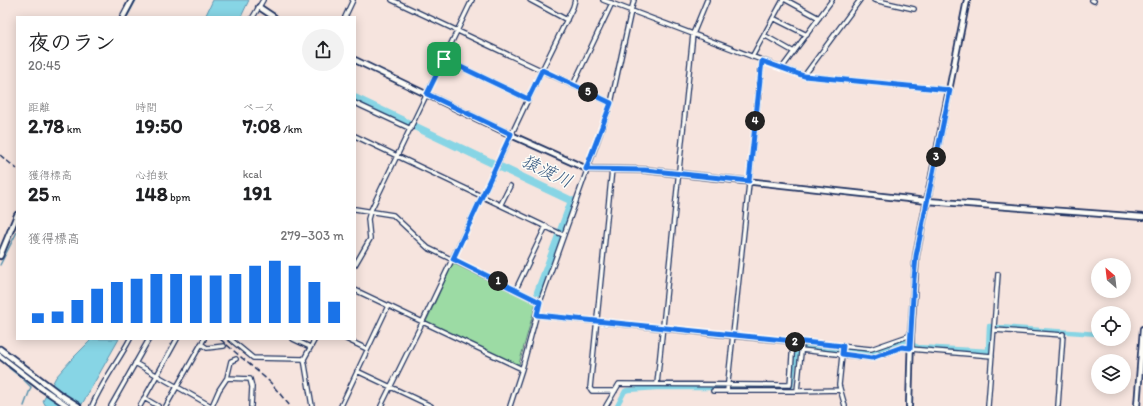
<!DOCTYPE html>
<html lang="ja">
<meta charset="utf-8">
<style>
body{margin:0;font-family:Itim,"Klee One",sans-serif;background:#f2f2f2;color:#202124;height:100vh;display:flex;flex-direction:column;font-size:15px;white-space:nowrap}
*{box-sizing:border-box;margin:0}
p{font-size:13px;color:#757577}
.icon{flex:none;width:22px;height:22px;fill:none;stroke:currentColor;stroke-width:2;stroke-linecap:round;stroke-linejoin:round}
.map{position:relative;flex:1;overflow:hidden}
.side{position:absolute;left:16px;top:16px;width:340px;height:324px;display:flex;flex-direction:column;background:#fff;border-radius:0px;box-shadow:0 2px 10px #0003}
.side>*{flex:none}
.needle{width:26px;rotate:332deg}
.controls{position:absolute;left:1091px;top:258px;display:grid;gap:8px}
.controls a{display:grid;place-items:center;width:40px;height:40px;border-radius:50%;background:#fff;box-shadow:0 2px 10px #0003;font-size:20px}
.pin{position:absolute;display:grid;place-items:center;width:34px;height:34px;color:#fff;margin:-17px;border-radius:8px;box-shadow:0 2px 6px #0006}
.km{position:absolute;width:20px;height:20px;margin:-10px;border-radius:50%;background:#222;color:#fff;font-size:11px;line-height:20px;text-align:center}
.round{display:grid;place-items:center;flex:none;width:42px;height:42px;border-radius:21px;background:#f2f2f2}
.summary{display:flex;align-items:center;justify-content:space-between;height:68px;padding:0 12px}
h1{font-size:22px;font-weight:800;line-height:30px}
.stats{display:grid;grid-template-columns:repeat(3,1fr);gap:6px;height:68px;padding:4px 12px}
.stats div{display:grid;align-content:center}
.stats b{font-size:20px;font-weight:800}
.stats small{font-size:11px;font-weight:400}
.stats p{font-size:11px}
.chart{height:112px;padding:8px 12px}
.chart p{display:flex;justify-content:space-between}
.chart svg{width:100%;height:72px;margin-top:4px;stroke:#1a73e8;stroke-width:6}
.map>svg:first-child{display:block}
.green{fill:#9cdba4;stroke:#5c8581}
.water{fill:#87d5e5;stroke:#5c93af}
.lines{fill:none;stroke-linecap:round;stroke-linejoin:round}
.stream{stroke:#5c93af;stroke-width:1.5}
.canal{stroke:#87d5e5;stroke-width:4.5}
.river{stroke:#87d5e5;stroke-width:8}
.minor-casing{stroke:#1b2f5e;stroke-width:6}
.tertiary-casing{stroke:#1b2f5e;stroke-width:8}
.minor{stroke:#fdfcf7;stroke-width:3.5}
.tertiary{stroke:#fdfcf7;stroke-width:4.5}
.rail{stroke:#1b2f5e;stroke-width:1.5;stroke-dasharray:6 3;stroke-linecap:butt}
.route-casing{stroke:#fff;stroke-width:8}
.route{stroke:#1a73e8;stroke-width:5}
.labels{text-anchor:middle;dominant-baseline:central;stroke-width:3;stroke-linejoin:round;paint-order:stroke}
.water-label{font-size:18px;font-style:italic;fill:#365880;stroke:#fdfcf7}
</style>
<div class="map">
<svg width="1143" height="406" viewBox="0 0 1143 406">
<rect width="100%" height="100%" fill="#f6e4de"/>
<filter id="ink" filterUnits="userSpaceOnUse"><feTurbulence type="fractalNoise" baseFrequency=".025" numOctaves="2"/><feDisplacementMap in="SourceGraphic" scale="8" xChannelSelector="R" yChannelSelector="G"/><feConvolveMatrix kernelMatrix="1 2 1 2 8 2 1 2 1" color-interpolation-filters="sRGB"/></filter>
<g filter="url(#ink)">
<path class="green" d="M455 262 535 301 536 303 519 364 517 365 426 322 453 263Z"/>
<path class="water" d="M213 0H249L241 17H205Z
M90 339H119L81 406H46L43 401 56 377 71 360 90 341Z"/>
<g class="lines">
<path class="stream" d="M127 17 136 0
M0 265 17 232
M9 368 23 379 31 387 24 406"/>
<path class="canal" d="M998 327 1098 334
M617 406 625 391 628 390 656 388H791L797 347 872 353 905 341 918 347 988 351 989 326H991"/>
<path class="river" d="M355 98 572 201 538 292"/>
<g class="minor-casing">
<path id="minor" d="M392 0 611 103
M530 0 567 20
M603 0 804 76 950 90
M786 0 819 18
M874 0 914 9
M1092 0 1094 1
M253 17 263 0
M345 17 353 0
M773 18 807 35
M764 35 794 52
M752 57 783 0
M444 59 528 99
M782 68 832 0
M804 76 860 0
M573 85 612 3
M355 103 411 129
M355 136 563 235
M612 169 590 388 592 391H615
M501 204 510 186
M355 209 393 215 428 248 540 302
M355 265 370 239 368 219 370 212 472 0
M516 289 546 226
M355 290 522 369
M537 315 733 336 871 349 911 335
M994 330 1063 335
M230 339 253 358 304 359
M293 339 310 347
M346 339 367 349
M802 343 797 391 840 390
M201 344 207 348 224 346
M843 346 839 385 845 406
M910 349 992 356
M801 350 872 358 901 347 910 348
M135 363 211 406
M357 371 431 406
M227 378 231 361 236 359
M657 384 693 34 707 0
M713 391H797
M727 391 762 61
M144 398 158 406
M92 406C102 382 118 362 130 339
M111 406 149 339
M140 406 177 339
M166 406 204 339
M212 406 219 390 227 378 250 379 252 387 251 406
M312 406 304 359 315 339
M341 406 388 306
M381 406 422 323 542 70 573 7 575 0
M510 406 522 369 540 302 611 103 631 11 634 0
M606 406 619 384 790 385 793 341
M988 406 998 274
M1058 406 1063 334"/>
</g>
<g class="tertiary-casing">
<path id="tertiary" d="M259 7 274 17
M123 17 132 0
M355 60 511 135 587 169 645 170 927 201 1143 217
M0 256 17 215
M0 349 62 396 78 406
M0 356 40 387 68 406
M909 406 911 335 916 256 967 0
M1137 406 1143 329"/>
</g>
<use href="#minor" class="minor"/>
<use href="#tertiary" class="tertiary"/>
<path class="rail" d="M0 155 17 169
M220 339 270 382 290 406"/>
</g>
</g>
<g class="lines" filter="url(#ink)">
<g class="route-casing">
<path id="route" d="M444 59 528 99 542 70 611 103 586 169 645 170 749 181 762 61 804 76 950 90 916 256 914 279 910 348 902 347 872 358 842 354 843 346 537 315 540 302 453 259 511 134 427 94Z"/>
</g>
<use href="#route" class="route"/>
</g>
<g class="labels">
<g class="water-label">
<text transform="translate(547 171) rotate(26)">猿渡川</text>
</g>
</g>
</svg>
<div class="controls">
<a><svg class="needle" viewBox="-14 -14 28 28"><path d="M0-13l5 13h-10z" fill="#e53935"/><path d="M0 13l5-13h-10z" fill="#757577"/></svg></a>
<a><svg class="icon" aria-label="locate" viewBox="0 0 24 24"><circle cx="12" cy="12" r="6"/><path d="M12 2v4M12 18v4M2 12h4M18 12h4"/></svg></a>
<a><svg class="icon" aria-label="layers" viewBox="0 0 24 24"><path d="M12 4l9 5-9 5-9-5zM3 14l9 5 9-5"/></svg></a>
</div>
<div class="pin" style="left:444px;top:59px;background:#1e9e55"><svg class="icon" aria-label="arrive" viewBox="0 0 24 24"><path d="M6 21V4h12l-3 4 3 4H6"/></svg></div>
<b class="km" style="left:498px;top:281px">1</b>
<b class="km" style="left:795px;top:342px">2</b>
<b class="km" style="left:936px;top:157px">3</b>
<b class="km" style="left:755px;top:121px">4</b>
<b class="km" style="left:588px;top:92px">5</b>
<section class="side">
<div class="summary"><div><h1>夜のラン</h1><p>20:45</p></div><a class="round"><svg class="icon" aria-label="share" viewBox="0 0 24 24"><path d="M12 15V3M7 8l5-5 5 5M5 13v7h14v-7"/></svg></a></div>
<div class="stats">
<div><p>距離</p><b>2.78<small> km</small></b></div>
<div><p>時間</p><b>19:50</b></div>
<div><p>ペース</p><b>7:08<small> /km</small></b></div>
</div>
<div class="stats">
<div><p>獲得標高</p><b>25<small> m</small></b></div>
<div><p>心拍数</p><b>148<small> bpm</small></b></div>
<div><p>kcal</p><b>191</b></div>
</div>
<div class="chart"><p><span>獲得標高</span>279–303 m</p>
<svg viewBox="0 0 160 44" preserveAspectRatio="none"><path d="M5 44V38M15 44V37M25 44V30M35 44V23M45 44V19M55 44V17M65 44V14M75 44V14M85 44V15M95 44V15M105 44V14M115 44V9M125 44V6M135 44V9M145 44V19M155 44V31"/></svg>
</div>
</section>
</div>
